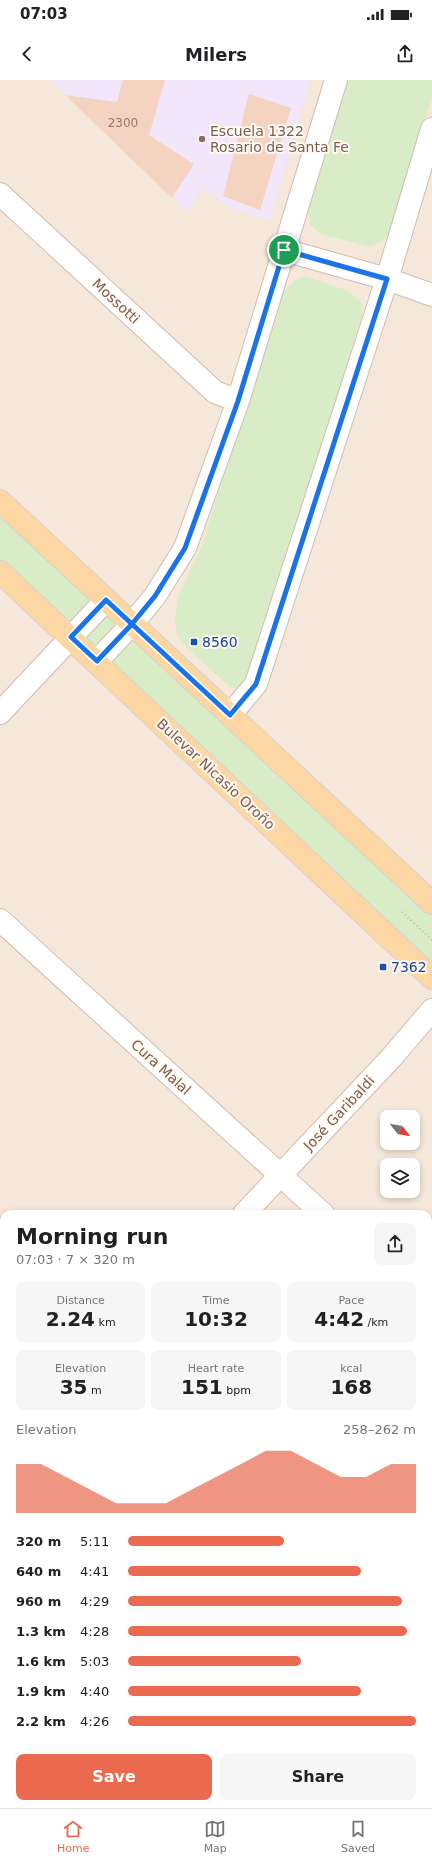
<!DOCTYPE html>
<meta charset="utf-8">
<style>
body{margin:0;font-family:"DejaVu Sans",sans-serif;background:#f6f6f6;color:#202124;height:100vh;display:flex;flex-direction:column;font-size:15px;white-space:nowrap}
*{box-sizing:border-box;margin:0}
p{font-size:13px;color:#757577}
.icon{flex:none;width:22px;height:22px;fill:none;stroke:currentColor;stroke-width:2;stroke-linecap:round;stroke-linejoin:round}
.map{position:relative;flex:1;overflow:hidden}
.side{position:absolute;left:0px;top:1130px;width:432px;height:598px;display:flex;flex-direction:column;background:#fff;border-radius:12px 12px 0 0;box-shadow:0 2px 6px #0003}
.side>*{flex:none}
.needle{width:26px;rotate:121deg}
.controls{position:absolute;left:380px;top:1030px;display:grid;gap:8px}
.controls a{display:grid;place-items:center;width:40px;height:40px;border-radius:8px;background:#fff;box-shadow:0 2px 6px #0003;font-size:20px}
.pin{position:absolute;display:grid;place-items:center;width:34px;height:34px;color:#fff;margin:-17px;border:2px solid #fff;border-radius:50%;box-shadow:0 1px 4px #0007}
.round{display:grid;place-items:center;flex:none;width:42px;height:42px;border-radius:8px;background:#f6f6f6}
.summary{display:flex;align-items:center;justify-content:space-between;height:68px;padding:0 16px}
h1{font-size:22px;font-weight:600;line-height:30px}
.stats{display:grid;grid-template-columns:repeat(3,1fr);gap:6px;height:68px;padding:4px 16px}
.stats div{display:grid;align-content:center;border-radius:8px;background:#f6f6f6;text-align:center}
.stats b{font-size:20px;font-weight:600}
.stats small{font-size:11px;font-weight:400}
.stats p{font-size:11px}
.chart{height:112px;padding:8px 16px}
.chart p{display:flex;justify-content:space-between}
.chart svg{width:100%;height:72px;margin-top:4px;fill:#e96a4e;opacity:.7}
.action{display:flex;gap:8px;margin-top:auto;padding:8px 16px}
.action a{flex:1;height:46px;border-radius:8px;background:#e96a4e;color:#fff;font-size:16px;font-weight:600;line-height:46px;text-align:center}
.action a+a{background:#f6f6f6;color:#202124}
ul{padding:0 16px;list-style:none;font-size:13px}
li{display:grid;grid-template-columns:64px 48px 1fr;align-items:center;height:30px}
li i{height:10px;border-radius:5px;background:#e96a4e}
.status{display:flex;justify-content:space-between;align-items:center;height:28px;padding:0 20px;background:#fff;direction:ltr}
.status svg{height:11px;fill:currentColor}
header{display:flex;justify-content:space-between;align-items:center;height:52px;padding:0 16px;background:#fff;font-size:18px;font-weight:600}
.tabs{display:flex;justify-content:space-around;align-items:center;height:56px;border-top:1px solid #e0e0e0;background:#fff;font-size:11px;color:#757577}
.tabs a{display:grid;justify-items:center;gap:2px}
.tabs .on{color:#e96a4e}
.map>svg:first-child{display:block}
.residential{fill:#f5e7d9;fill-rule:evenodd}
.education{fill:#f2e7fa}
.green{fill:#d8ecc8}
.building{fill:#f4d3c1}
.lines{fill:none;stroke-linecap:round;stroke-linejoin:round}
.minor-casing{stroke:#d1bcaf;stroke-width:24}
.major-casing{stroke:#dad1cd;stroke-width:24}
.path{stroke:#dab6a3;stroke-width:2.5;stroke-dasharray:1 3;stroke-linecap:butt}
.minor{stroke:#fff;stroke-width:22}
.major{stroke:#fcd7a3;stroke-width:22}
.route-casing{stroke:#fff;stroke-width:8}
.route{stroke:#1a73e8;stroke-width:5}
.education-dot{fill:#8d6e63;stroke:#fff9f2;stroke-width:1.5}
.transit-dot{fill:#1a4fb4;stroke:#fff9f2;stroke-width:1.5}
.labels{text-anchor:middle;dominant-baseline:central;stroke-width:4;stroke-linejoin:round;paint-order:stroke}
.number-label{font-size:12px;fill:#987869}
.education-label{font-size:14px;fill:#785e54;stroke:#fff9f2;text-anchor:start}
.street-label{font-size:14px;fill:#7a5a4c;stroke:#fff9f2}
.transit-label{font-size:14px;fill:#164399;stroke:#fff9f2;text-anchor:start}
</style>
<div class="status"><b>07:03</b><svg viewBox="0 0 49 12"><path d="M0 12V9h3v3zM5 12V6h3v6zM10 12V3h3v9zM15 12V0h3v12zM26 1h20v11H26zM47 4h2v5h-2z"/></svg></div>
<header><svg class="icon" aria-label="back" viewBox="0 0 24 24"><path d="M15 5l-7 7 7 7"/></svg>Milers<svg class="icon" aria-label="share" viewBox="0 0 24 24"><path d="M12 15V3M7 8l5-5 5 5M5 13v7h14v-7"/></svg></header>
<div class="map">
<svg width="432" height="1728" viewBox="0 0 432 1728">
<rect width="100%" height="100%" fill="#fdf5eb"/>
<path class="residential" d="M0 0H432V1728H0ZM387 1037H413V1063H387ZM387 1085H413V1111H387ZM4 1134H428V1724H4Z"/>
<path class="education" d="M50 0H310L270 141 231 128 203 108 187 132Z"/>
<path class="green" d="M347 0H432V17L392 148 384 160 371 167 320 154 310 144 308 132Z
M306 196 348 211 361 222 362 235 255 585 246 602 238 609 230 607 188 569 177 555 175 539 178 516 201 468 268 254 283 213 295 200Z
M0 421 432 823V898L0 492Z"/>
<path class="building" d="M123 0H165L149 55 194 84 172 118 65 15 117 22Z
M249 14 291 28 260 130 223 116Z"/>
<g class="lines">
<g class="minor-casing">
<path id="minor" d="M0 114 215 312 238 321
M284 170 387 199 432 215
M97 581 132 544 155 516 185 468 238 321 336 0
M0 633 106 520
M230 635 256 604 387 199 432 49
M0 840 323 1134
M244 1134 391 978 432 930
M0 1172 4 1175
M428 1229 432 1232
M0 1390 4 1386
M0 1539 4 1543
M428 1567 432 1571
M428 1694 432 1689
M201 1724 205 1728
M396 1728 400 1724"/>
</g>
<g class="major-casing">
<path id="major" d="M0 421 432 823
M0 492 432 898"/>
</g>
<path class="path" d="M402 832 432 860"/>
<use href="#minor" class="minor"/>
<use href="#major" class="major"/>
</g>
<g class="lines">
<g class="route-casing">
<path id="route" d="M284 170 238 321 185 468 155 516 132 544 97 581 71 557 106 520 230 635 256 604 387 199 284 170"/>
</g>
<use href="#route" class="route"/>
</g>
<circle class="education-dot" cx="202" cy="59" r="4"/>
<g class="transit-dot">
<rect x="190" y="558" width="8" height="8" rx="2"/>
<rect x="379" y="883" width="8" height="8" rx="2"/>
</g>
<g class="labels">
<g class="number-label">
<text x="123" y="43">2300</text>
</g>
<g class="education-label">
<text x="210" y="51">Escuela 1322<tspan x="210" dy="16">Rosario de Santa Fe</tspan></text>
</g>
<g class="street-label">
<text transform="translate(116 221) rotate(43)">Mossotti</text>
<text transform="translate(216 694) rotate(43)">Bulevar Nicasio Oroño</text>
<text transform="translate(161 987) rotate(42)">Cura Malal</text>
<text transform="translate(339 1033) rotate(-47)">José Garibaldi</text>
</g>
<g class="transit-label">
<text x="202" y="562">8560</text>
<text x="391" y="887">7362</text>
</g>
</g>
</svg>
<div class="controls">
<a><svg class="needle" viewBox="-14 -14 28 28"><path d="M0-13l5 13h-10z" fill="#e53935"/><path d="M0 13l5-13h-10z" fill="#757577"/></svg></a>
<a><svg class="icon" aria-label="layers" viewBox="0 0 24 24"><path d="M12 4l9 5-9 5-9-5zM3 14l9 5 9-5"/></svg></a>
</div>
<div class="pin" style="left:284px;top:170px;background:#1e9e55"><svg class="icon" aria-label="arrive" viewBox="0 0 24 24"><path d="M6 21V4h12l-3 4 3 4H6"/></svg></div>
<section class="side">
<div class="summary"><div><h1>Morning run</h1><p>07:03 · 7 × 320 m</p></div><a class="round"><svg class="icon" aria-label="share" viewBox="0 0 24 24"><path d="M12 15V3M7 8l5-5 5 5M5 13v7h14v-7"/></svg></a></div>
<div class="stats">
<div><p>Distance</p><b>2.24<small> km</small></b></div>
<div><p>Time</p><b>10:32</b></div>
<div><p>Pace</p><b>4:42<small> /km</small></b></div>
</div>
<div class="stats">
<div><p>Elevation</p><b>35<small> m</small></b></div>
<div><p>Heart rate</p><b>151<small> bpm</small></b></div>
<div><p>kcal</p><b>168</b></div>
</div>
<div class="chart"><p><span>Elevation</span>258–262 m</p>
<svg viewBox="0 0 160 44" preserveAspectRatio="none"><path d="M0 44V14L10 14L20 22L30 30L40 38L50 38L60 38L70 30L80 22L90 14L100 6L110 6L120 14L130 22L140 22L150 14L160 14V44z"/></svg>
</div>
<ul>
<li><b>320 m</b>5:11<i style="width:54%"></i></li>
<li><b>640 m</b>4:41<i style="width:81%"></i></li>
<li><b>960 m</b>4:29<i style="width:95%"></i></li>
<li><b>1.3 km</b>4:28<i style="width:97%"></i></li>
<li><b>1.6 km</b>5:03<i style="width:60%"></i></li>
<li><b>1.9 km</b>4:40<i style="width:81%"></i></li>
<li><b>2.2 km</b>4:26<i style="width:100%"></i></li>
</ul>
<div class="action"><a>Save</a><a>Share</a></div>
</section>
</div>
<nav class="tabs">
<a class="on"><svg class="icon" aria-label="home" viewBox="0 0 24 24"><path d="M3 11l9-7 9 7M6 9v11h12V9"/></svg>Home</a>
<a><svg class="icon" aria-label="map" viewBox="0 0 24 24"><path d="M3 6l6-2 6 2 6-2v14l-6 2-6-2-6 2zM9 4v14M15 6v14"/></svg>Map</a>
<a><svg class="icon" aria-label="saved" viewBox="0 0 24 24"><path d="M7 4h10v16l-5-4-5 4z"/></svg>Saved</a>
</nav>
